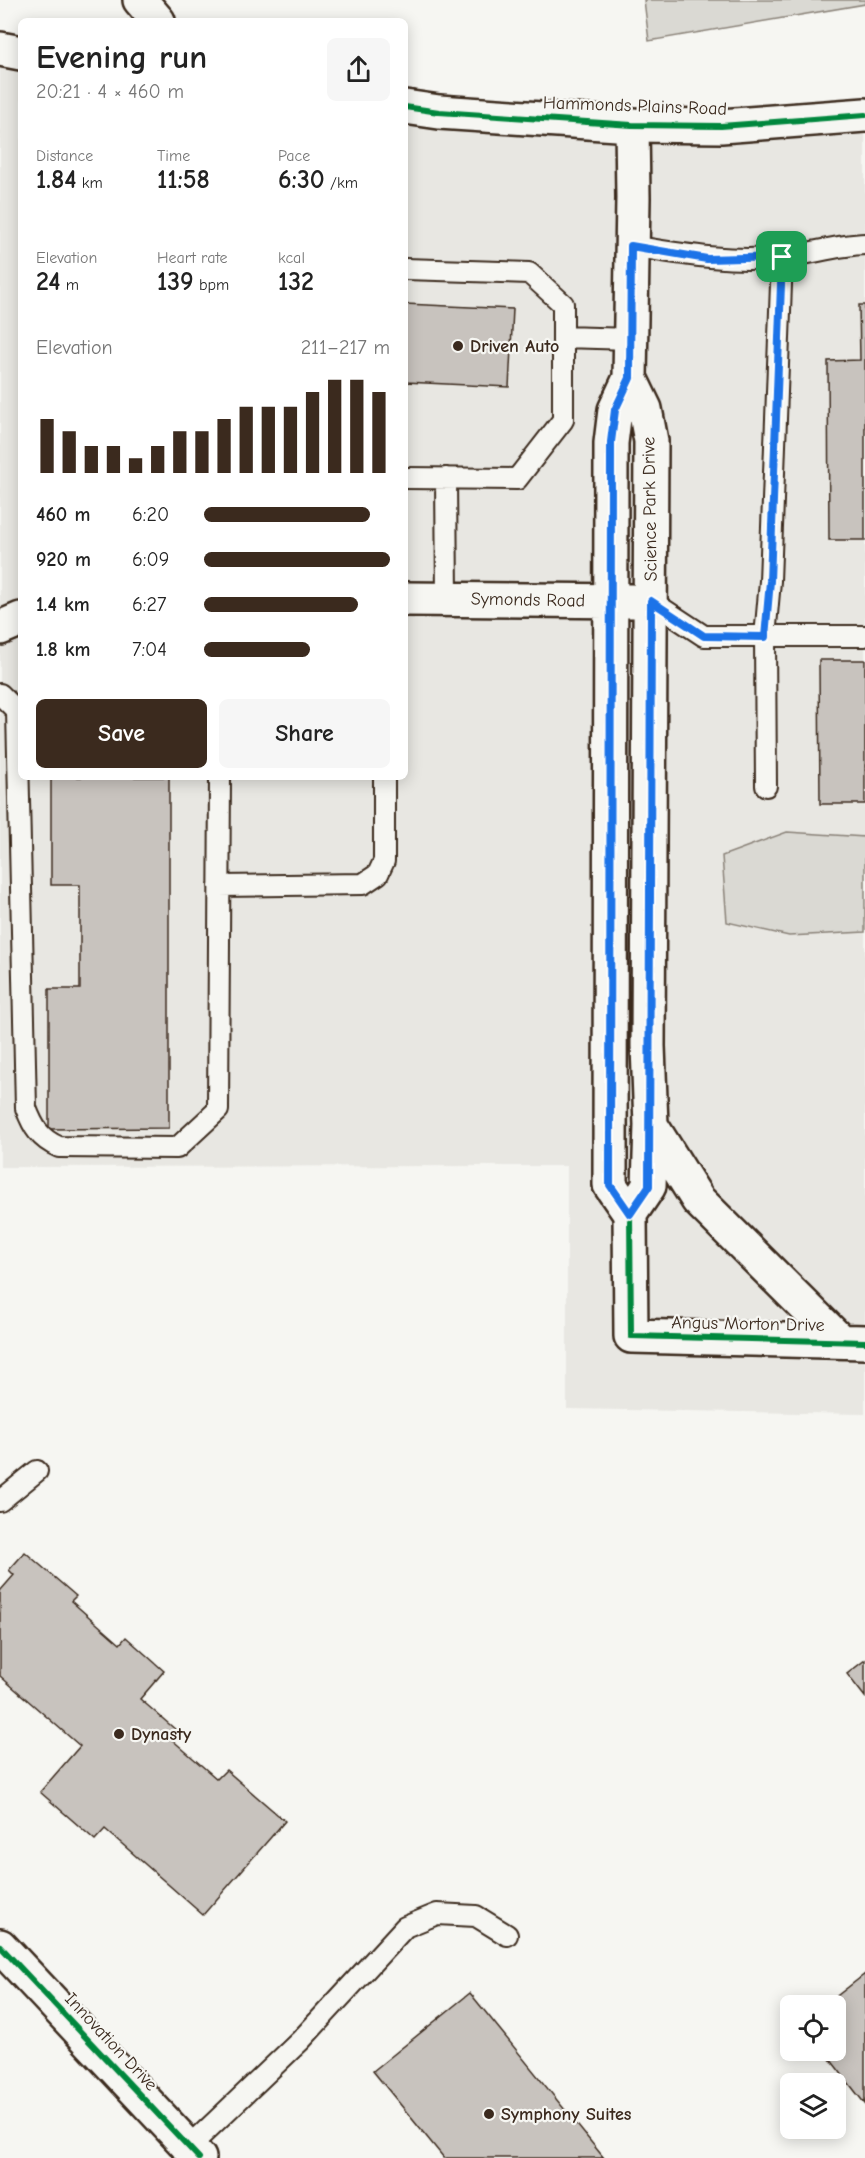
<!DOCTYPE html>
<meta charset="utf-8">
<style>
body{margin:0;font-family:"Comic Neue",sans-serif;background:#f6f6f6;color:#222;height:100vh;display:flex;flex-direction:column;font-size:22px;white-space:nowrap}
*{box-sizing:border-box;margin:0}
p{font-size:20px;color:#767676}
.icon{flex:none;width:33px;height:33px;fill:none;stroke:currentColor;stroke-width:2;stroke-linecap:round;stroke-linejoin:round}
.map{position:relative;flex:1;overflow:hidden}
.details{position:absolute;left:18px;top:18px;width:390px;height:762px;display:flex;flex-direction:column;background:#fff;border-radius:9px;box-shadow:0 3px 15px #0003}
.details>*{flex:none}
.fabs{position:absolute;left:780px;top:1995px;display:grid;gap:12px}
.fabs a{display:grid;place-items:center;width:66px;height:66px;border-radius:9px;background:#fff;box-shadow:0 3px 15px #0003;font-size:30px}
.pin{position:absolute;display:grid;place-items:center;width:51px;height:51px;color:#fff;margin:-26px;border-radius:12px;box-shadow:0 3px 9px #0006}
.round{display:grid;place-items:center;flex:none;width:63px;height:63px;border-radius:9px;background:#f6f6f6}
.overview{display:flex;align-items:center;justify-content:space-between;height:102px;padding:0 18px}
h1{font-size:33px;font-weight:700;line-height:45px}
.stats{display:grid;grid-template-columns:repeat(3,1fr);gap:9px;height:102px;padding:6px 18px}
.stats div{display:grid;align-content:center}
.stats b{font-size:26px;font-weight:700}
.stats small{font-size:16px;font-weight:400}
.stats p{font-size:16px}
.chart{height:168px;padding:12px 18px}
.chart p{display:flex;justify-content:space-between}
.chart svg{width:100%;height:108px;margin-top:6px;stroke:#3b2a1e;stroke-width:6}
.action{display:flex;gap:12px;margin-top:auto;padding:12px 18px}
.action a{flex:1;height:69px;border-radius:9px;background:#3b2a1e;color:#fff;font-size:24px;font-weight:700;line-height:69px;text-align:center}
.action a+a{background:#f6f6f6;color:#222}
ul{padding:0 18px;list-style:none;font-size:20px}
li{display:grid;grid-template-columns:96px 72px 1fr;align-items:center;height:45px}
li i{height:15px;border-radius:8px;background:#3b2a1e}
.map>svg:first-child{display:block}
.built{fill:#e8e7e2}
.green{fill:#dad9d3;stroke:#8a8278;stroke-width:1.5}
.building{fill:#c8c3be;stroke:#3b2a1e;stroke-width:1.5}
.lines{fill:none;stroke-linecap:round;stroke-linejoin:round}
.service-casing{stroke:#3b2a1e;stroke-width:24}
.minor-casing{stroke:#3b2a1e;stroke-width:38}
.tertiary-casing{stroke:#3b2a1e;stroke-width:38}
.secondary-casing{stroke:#3b2a1e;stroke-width:38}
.service{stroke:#f6f6f2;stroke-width:20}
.minor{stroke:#f6f6f2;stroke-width:33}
.tertiary{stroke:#f6f6f2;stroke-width:33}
.secondary{stroke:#f6f6f2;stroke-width:33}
.cycleway-casing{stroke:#f6f6f2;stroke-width:10}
.cycleway{stroke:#00873e;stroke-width:6}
.route-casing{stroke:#fff;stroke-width:12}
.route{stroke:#1a73e8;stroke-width:8}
.poi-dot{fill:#3b2a1e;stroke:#f6f6f2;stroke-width:2}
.labels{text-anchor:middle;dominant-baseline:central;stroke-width:4.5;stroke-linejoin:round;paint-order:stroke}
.street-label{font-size:18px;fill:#3b2a1e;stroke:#f6f6f2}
.poi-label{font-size:18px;font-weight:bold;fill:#3b2a1e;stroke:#f6f6f2;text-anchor:start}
</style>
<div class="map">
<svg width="865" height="2158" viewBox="0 0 865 2158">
<rect width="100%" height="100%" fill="#f6f6f2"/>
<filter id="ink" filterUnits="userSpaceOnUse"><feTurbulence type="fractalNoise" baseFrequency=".0167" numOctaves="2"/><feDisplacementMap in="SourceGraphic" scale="12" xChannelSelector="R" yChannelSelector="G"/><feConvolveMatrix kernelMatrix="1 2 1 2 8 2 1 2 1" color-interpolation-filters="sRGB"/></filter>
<g filter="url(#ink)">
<path class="built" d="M0 49 21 53V777H405V107L865 115V837L835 836 789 936 865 932V1414L567 1409V1166L0 1167Z"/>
<path class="green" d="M644 0H865V4L649 41Z
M787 832 865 837V932L789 936 727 922 722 856Z"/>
<path class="building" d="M405 304 513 309 509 387 405 382Z
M859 305H865V540H829L828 361 860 360Z
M819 660H865V804H820Z
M51 777H169V1128L49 1129V989H80V885H51Z
M25 1552 76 1596 71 1601 120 1644 126 1637 164 1671 140 1699 176 1730 170 1738 217 1779 226 1770 285 1821 203 1915 105 1829 95 1840 40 1792 80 1746 0 1676V1591L14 1575 9 1570Z
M865 1660V1697L847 1674Z
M865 1974V2104L823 2050H836V2006H824Z
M470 1993 604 2158H444L373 2071Z"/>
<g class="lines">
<g class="service-casing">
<path id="service" d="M631 246C681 254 732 263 783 257 811 254 837 245 865 244
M405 269 529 273 563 304V420L517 479 405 478
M563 337 631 339
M446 478 447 598
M651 601 704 636H865
M0 694 17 711H21
M17 711 26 1108C33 1127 40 1139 59 1147L177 1148 218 1110 220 777
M766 786 765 637 770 581 782 257
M219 886 363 884 378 874 384 861V777
M0 1501 37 1471
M189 2147 301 2040 405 1927 437 1914 476 1916 507 1935"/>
</g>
<g class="minor-casing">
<path id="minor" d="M140 0 158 21
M630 378 615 410 611 443 610 1185 630 1214 631 1336 865 1342
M405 599 631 601
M0 628 21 619
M651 1125 698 1200 840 1341
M630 1214 649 1186 651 1125 648 1046 651 441 645 409 630 378 633 198 632 125"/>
</g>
<g class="tertiary-casing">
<path id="tertiary" d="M0 1946 199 2158"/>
</g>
<g class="secondary-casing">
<path id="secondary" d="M0 49 21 53
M405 107 439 112 632 125 721 126 865 115"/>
</g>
<use href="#service" class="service"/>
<use href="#minor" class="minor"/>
<use href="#tertiary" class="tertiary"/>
<use href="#secondary" class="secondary"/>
<g class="cycleway-casing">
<path id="cycleway" d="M405 107 439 112 632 125 721 126 865 115
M630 378 615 410 611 443 610 1185 630 1214 631 1336 865 1342
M0 1946 199 2158"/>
</g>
<use href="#cycleway" class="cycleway"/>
</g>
</g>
<g class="lines" filter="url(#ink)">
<g class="route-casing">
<path id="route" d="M631 246 707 259 782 257 770 581 765 637 704 636 651 601 649 1186 630 1214 610 1185 611 442 615 410 630 378Z"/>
</g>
<use href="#route" class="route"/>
</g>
<g class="poi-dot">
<circle cx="458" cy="346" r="6"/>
<circle cx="119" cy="1734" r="6"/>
<circle cx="489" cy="2114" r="6"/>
</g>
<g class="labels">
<g class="street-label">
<text transform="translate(635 106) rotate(2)">Hammonds Plains Road</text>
<text transform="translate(650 509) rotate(-91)">Science Park Drive</text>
<text transform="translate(528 600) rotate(1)">Symonds Road</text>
<text transform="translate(748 1324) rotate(1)">Angus Morton Drive</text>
<text transform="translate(111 2042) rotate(47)">Innovation Drive</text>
</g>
<g class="poi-label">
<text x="470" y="346">Driven Auto</text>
<text x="131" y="1734">Dynasty</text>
<text x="501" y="2114">Symphony Suites</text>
</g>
</g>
</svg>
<div class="fabs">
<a><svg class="icon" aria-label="locate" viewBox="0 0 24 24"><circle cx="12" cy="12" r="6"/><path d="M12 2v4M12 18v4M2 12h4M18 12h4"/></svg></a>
<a><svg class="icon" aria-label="layers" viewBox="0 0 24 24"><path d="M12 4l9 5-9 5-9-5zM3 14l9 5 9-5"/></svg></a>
</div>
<div class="pin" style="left:782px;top:257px;background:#1e9e55"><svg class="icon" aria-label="arrive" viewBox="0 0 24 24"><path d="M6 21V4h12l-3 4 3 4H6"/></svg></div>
<section class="details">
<div class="overview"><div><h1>Evening run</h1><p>20:21 · 4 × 460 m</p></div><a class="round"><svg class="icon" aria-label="share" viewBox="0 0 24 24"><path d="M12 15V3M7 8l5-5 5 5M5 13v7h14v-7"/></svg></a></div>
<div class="stats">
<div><p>Distance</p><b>1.84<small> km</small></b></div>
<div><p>Time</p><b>11:58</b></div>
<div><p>Pace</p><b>6:30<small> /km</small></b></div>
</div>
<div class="stats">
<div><p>Elevation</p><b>24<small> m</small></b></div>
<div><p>Heart rate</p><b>139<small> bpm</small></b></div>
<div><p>kcal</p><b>132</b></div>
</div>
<div class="chart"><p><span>Elevation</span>211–217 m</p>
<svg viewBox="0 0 160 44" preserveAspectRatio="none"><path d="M5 44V22M15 44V27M25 44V33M35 44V33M45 44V38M55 44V33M65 44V27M75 44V27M85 44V22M95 44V17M105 44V17M115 44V17M125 44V11M135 44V6M145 44V6M155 44V11"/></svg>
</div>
<ul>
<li><b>460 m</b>6:20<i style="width:89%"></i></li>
<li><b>920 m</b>6:09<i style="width:100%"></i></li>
<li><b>1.4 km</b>6:27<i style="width:83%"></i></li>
<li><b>1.8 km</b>7:04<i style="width:57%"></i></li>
</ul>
<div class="action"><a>Save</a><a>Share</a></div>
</section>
</div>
